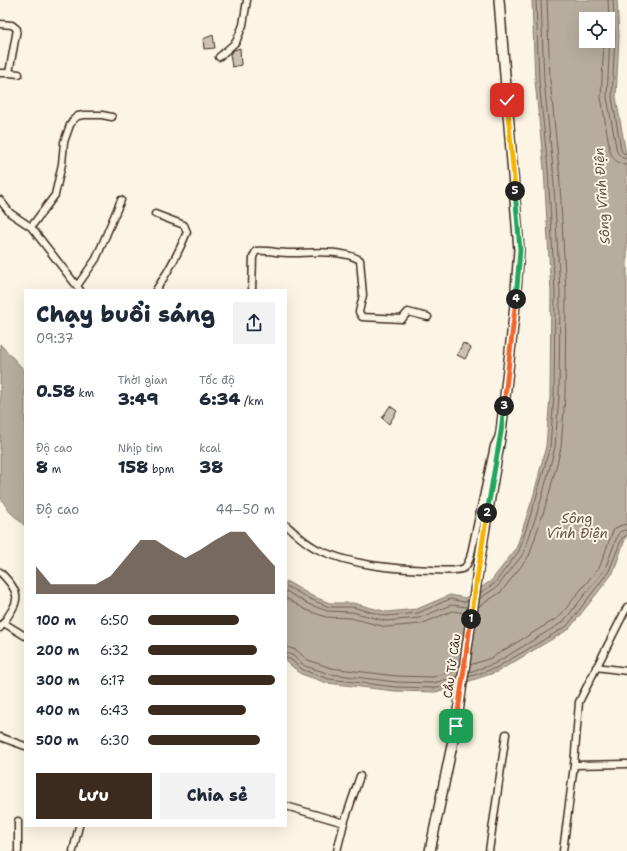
<!DOCTYPE html>
<html lang="vi">
<meta charset="utf-8">
<style>
body{margin:0;font-family:"Shantell Sans",sans-serif;background:#f2f2f3;color:#1f2937;height:100vh;display:flex;flex-direction:column;font-size:15px;white-space:nowrap}
*{box-sizing:border-box;margin:0}
p{font-size:13px;color:#747a83}
.icon{flex:none;width:22px;height:22px;fill:none;stroke:currentColor;stroke-width:2;stroke-linecap:round;stroke-linejoin:round}
.map{position:relative;flex:1;overflow:hidden}
.panel{position:absolute;left:24px;top:289px;width:263px;height:538px;display:flex;flex-direction:column;background:#fff;border-radius:0px;box-shadow:0 4px 16px #0002}
.panel>*{flex:none}
.tools{position:absolute;left:579px;top:12px;display:grid;gap:8px}
.tools a{display:grid;place-items:center;width:36px;height:36px;border-radius:0px;background:#fff;box-shadow:0 4px 16px #0002;font-size:20px}
.pin{position:absolute;display:grid;place-items:center;width:34px;height:34px;color:#fff;margin:-17px;border-radius:8px;box-shadow:0 2px 6px #0006}
.km{position:absolute;width:20px;height:20px;margin:-10px;border-radius:50%;background:#222;color:#fff;font-size:11px;line-height:20px;text-align:center}
.round{display:grid;place-items:center;flex:none;width:42px;height:42px;border-radius:0px;background:#f2f2f3}
.head{display:flex;align-items:center;justify-content:space-between;height:68px;padding:0 12px}
h1{font-size:22px;font-weight:800;line-height:30px}
.metrics{display:grid;grid-template-columns:repeat(3,1fr);gap:6px;height:68px;padding:4px 12px}
.metrics div{display:grid;align-content:center}
.metrics b{font-size:17px;font-weight:800}
.metrics small{font-size:11px;font-weight:400}
.metrics p{font-size:11px}
.chart{height:112px;padding:8px 12px}
.chart p{display:flex;justify-content:space-between}
.chart svg{width:100%;height:72px;margin-top:4px;fill:#3b2a1e;opacity:.7}
.action{display:flex;gap:8px;margin-top:auto;padding:8px 12px}
.action a{flex:1;height:46px;border-radius:0px;background:#3b2a1e;color:#fff;font-size:16px;font-weight:800;line-height:46px;text-align:center}
.action a+a{background:#f2f2f3;color:#1f2937}
ul{padding:0 12px;list-style:none;font-size:13px}
li{display:grid;grid-template-columns:64px 48px 1fr;align-items:center;height:30px}
li i{height:10px;border-radius:5px;background:#3b2a1e}
.map>svg:first-child{display:block}
.water{fill:#b7ad9e;stroke:#85796b;fill-rule:evenodd}
.lines{fill:none;stroke-linecap:round;stroke-linejoin:round}
.shore{stroke:#6d5e51;stroke-width:1}
.building{fill:#ccc2b3;stroke:#3b2a1e}
.street-casing{stroke:#3b2a1e;stroke-width:9}
.secondary-casing{stroke:#3b2a1e;stroke-width:12}
.street{stroke:#fcf5e5;stroke-width:6}
.secondary{stroke:#fcf5e5;stroke-width:9}
.split-1-casing{stroke:#fff;stroke-width:8}
.split-2-casing{stroke:#fff;stroke-width:8}
.split-3-casing{stroke:#fff;stroke-width:8}
.split-4-casing{stroke:#fff;stroke-width:8}
.split-5-casing{stroke:#fff;stroke-width:8}
.split-6-casing{stroke:#fff;stroke-width:8}
.split-1{stroke:#f0652b;stroke-width:5}
.split-2{stroke:#f5b400;stroke-width:5}
.split-3{stroke:#22a559;stroke-width:5}
.split-4{stroke:#f0652b;stroke-width:5}
.split-5{stroke:#22a559;stroke-width:5}
.split-6{stroke:#f5b400;stroke-width:5}
.labels{text-anchor:middle;dominant-baseline:central;stroke-width:4;stroke-linejoin:round;paint-order:stroke}
.street-label{font-size:12px;fill:#3b2a1e;stroke:#fcf5e5}
.water-label{font-size:13px;font-style:italic;fill:#605144;stroke:#fcf5e5}
</style>
<div class="map">
<svg width="627" height="851" viewBox="0 0 627 851">
<rect width="100%" height="100%" fill="#fcf5e5"/>
<filter id="ink" filterUnits="userSpaceOnUse"><feTurbulence type="fractalNoise" baseFrequency=".025" numOctaves="2"/><feDisplacementMap in="SourceGraphic" scale="8" xChannelSelector="R" yChannelSelector="G"/><feConvolveMatrix kernelMatrix="1 2 1 2 8 2 1 2 1" color-interpolation-filters="sRGB"/></filter>
<g filter="url(#ink)">
<path class="water" d="M532 0H617L619 36 616 97 627 160V534L613 573 569 629 497 672 436 692 395 691 327 683 301 674 286 661V581L312 596 330 603H353L387 612 417 609 450 595 465 598 491 581 516 549 534 494 546 446 550 396 551 292 544 169 535 81ZM586 19H608V41H586Z
M0 344 25 371V526L9 511 0 497Z"/>
<g class="lines">
<path class="shore" d="M608 0 610 36 607 97 617 152 621 157 627 159
M613 0 615 36 612 97 621 150 623 153 627 154
M604 41 601 97 610 151C613 160 618 164 627 165
M286 586 310 599 329 607H352L386 616 418 613 450 599 464 602 468 601
M286 591 308 604 327 611 352 612 386 621 419 618 451 605 467 607
M480 593 494 584 519 551 537 495 550 446 554 396 555 292 548 169 539 81 536 0
M286 598 306 610 326 617 351 618 386 627 421 624 452 611 466 613
M479 599 497 587 524 553 542 497 555 447 559 396 560 292 553 169 544 81 541 0
M478 607 501 592 529 556 548 498 561 448 565 396 566 292 559 168 550 80 547 0
M286 647 296 650 308 660 331 668 396 676 433 677 459 669
M286 653 292 655 305 666 330 674 396 682 434 683 458 676
M286 658 290 659 303 670 329 679 396 687 435 688 457 681
M470 665 491 658 559 617 600 566 613 531 619 526 627 524
M469 672 494 664 563 622 605 569 618 534 621 531 627 530
M468 677 496 668 567 626 609 571 622 538 627 535"/>
</g>
<path class="building" d="M213 35 215 48 204 49 203 39Z
M240 48 241 65 232 67 230 54 234 50Z
M463 343 471 348 465 359 457 355Z
M390 406 397 411 389 424 382 418Z"/>
<g class="lines">
<g class="street-casing">
<path id="street" d="M0 24 12 25 17 29 9 73H0
M219 57 236 42 243 25 247 0
M9 73 19 74
M0 200 10 213 31 227 80 290
M155 214 184 225 187 232C179 252 168 272 156 290
M31 227 55 195 62 164 64 142 70 125 74 119 78 116 84 115H102L112 117
M77 286 96 259 121 200
M252 290 253 257 256 251C267 250 279 253 290 253 311 253 341 249 360 260L363 295 359 312 362 317 402 319 408 312 428 317
M286 525C296 534 305 543 317 549 353 566 395 569 433 570 441 570 457 572 464 568 467 566 468 562 470 558L494 446 498 438
M0 572C25 597 18 601 0 628
M4 623 25 636
M596 667 627 671
M0 737 25 746
M574 765 627 764
M286 806 344 823
M18 821V851
M73 851 79 826
M337 851 344 823 360 776
M489 851 506 734
M563 851 574 765 579 702 627 607"/>
</g>
<g class="secondary-casing">
<path id="secondary" d="M430 851 456 726 479 563 501 432 514 316 519 250 499 0"/>
</g>
<use href="#street" class="street"/>
<use href="#secondary" class="secondary"/>
</g>
</g>
<g class="lines" filter="url(#ink)">
<g class="split-1-casing">
<path id="split-1" d="M456 726 471 619"/>
</g>
<g class="split-2-casing">
<path id="split-2" d="M471 619 487 513"/>
</g>
<g class="split-3-casing">
<path id="split-3" d="M487 513 501 432 504 406"/>
</g>
<g class="split-4-casing">
<path id="split-4" d="M504 406 516 299"/>
</g>
<g class="split-5-casing">
<path id="split-5" d="M515 191 520 250 516 299"/>
</g>
<g class="split-6-casing">
<path id="split-6" d="M507 100 515 191"/>
</g>
<use href="#split-1" class="split-1"/>
<use href="#split-2" class="split-2"/>
<use href="#split-3" class="split-3"/>
<use href="#split-4" class="split-4"/>
<use href="#split-5" class="split-5"/>
<use href="#split-6" class="split-6"/>
</g>
<g class="labels">
<g class="street-label">
<text transform="translate(452 666) rotate(-82)">Cầu Tứ Câu</text>
</g>
<g class="water-label">
<text transform="translate(602 196) rotate(-94)">Sông Vĩnh Điện</text>
<text x="577" y="518">Sông<tspan x="577" dy="15">Vĩnh Điện</tspan></text>
</g>
</g>
</svg>
<div class="tools">
<a><svg class="icon" aria-label="locate" viewBox="0 0 24 24"><circle cx="12" cy="12" r="6"/><path d="M12 2v4M12 18v4M2 12h4M18 12h4"/></svg></a>
</div>
<div class="pin" style="left:456px;top:726px;background:#1e9e55"><svg class="icon" aria-label="arrive" viewBox="0 0 24 24"><path d="M6 21V4h12l-3 4 3 4H6"/></svg></div>
<div class="pin" style="left:507px;top:100px;background:#d93025"><svg class="icon" aria-label="check" viewBox="0 0 24 24"><path d="M5 12l5 5 9-10"/></svg></div>
<b class="km" style="left:471px;top:619px">1</b>
<b class="km" style="left:487px;top:513px">2</b>
<b class="km" style="left:504px;top:406px">3</b>
<b class="km" style="left:516px;top:299px">4</b>
<b class="km" style="left:515px;top:191px">5</b>
<section class="panel">
<div class="head"><div><h1>Chạy buổi sáng</h1><p>09:37</p></div><a class="round"><svg class="icon" aria-label="share" viewBox="0 0 24 24"><path d="M12 15V3M7 8l5-5 5 5M5 13v7h14v-7"/></svg></a></div>
<div class="metrics">
<div><b>0.58<small> km</small></b></div>
<div><p>Thời gian</p><b>3:49</b></div>
<div><p>Tốc độ</p><b>6:34<small> /km</small></b></div>
</div>
<div class="metrics">
<div><p>Độ cao</p><b>8<small> m</small></b></div>
<div><p>Nhịp tim</p><b>158<small> bpm</small></b></div>
<div><p>kcal</p><b>38</b></div>
</div>
<div class="chart"><p><span>Độ cao</span>44–50 m</p>
<svg viewBox="0 0 160 44" preserveAspectRatio="none"><path d="M0 44V27L10 38L20 38L30 38L40 38L50 33L60 22L70 11L80 11L90 17L100 22L110 17L120 11L130 6L140 6L150 17L160 27V44z"/></svg>
</div>
<ul>
<li><b>100 m</b>6:50<i style="width:72%"></i></li>
<li><b>200 m</b>6:32<i style="width:86%"></i></li>
<li><b>300 m</b>6:17<i style="width:100%"></i></li>
<li><b>400 m</b>6:43<i style="width:77%"></i></li>
<li><b>500 m</b>6:30<i style="width:88%"></i></li>
</ul>
<div class="action"><a>Lưu</a><a>Chia sẻ</a></div>
</section>
</div>
